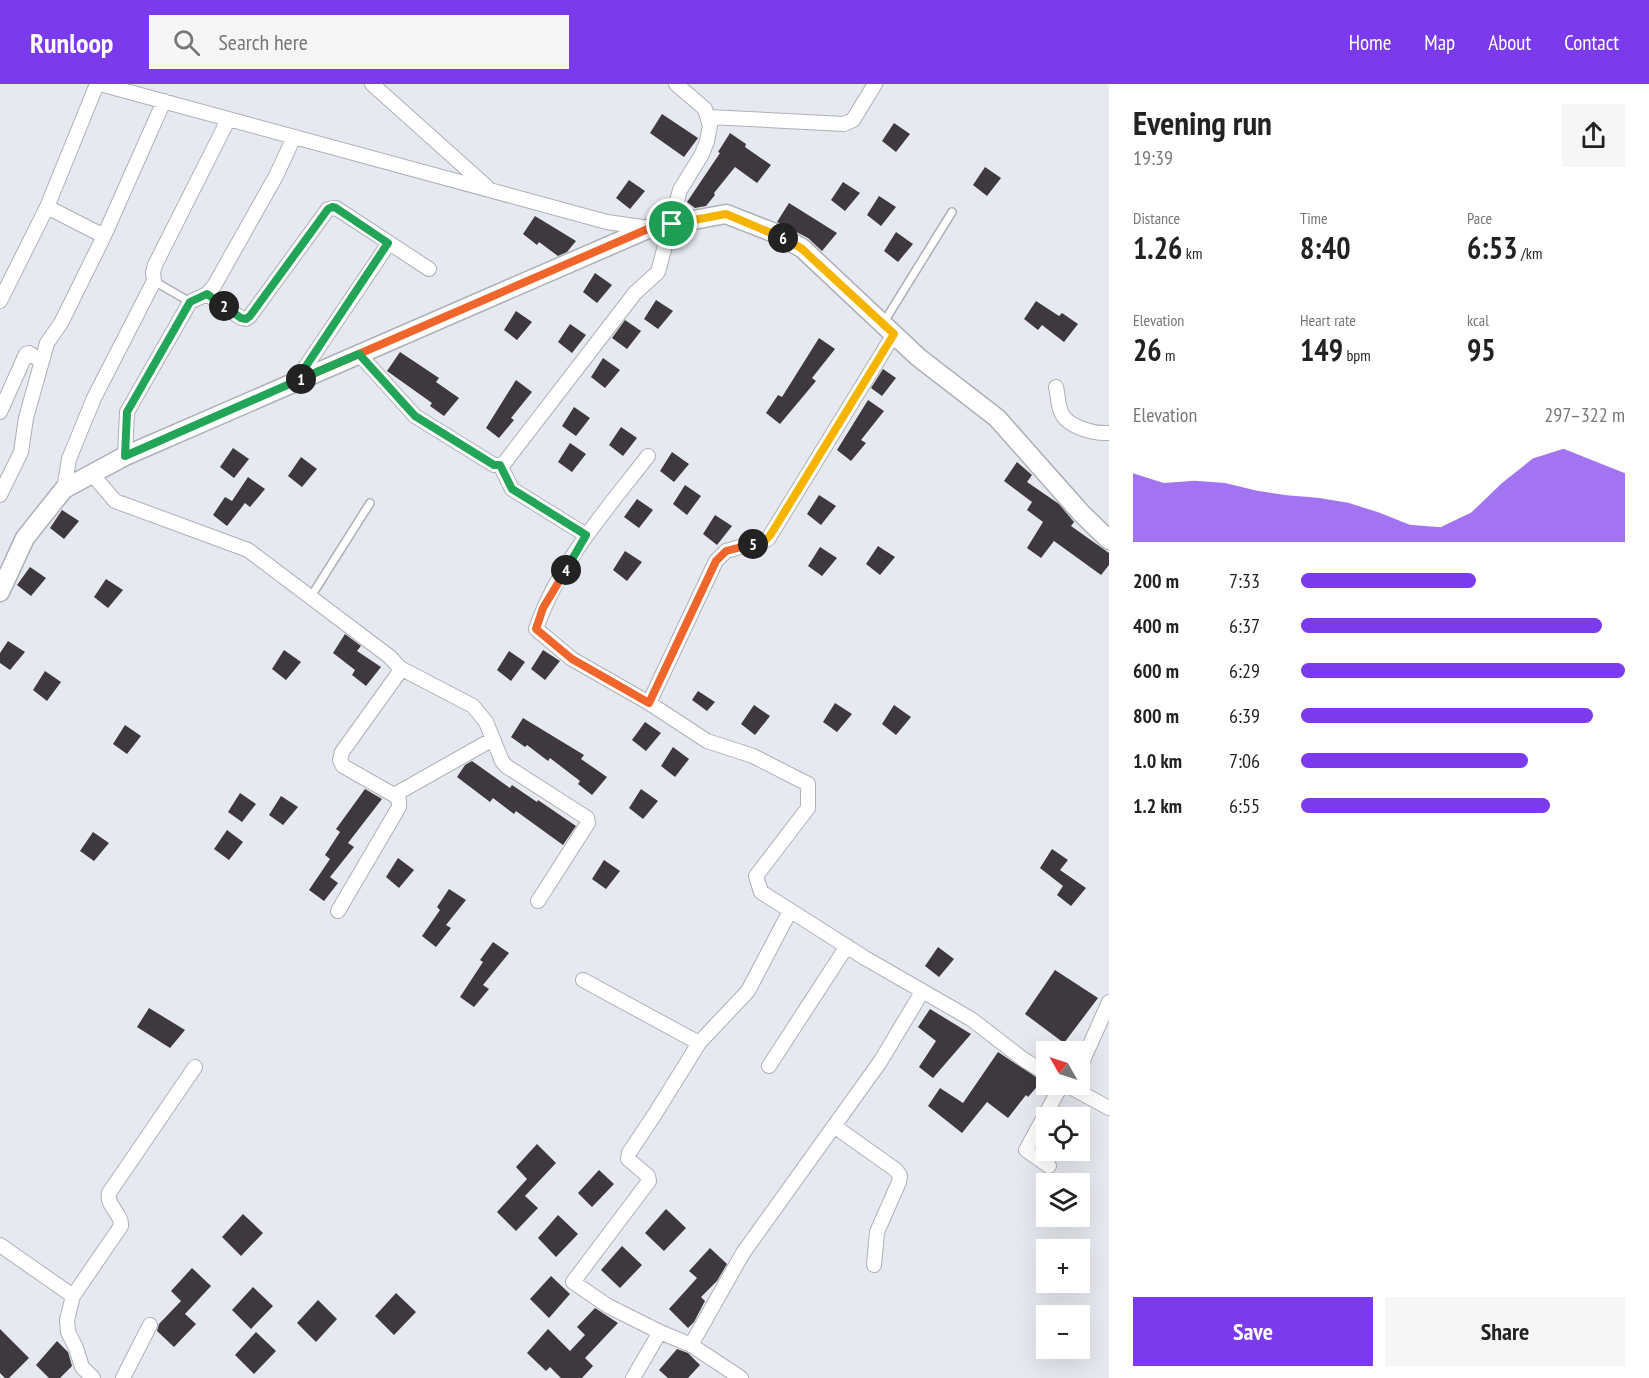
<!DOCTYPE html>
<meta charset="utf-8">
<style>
body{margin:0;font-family:"PT Sans Narrow",sans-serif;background:#f6f6f6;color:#222;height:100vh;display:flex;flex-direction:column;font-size:22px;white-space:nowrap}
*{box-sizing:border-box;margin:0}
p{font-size:20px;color:#767676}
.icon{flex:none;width:33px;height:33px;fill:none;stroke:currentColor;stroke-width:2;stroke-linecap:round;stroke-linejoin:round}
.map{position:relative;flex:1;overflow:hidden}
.panel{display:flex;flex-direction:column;background:#fff;width:540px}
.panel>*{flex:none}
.needle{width:39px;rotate:309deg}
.fabs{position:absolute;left:1036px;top:957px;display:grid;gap:12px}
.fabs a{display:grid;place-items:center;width:54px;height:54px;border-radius:0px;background:#fff;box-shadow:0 6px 24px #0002;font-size:30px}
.pin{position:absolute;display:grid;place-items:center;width:51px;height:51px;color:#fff;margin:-26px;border:3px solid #fff;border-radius:50%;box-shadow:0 2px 6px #0007}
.km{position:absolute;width:30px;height:30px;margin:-15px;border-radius:50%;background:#222;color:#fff;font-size:16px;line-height:30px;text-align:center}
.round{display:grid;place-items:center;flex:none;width:63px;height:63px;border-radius:0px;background:#f6f6f6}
.head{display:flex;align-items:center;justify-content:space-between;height:102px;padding:0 24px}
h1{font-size:33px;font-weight:700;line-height:45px}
.stats{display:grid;grid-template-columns:repeat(3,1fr);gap:9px;height:102px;padding:6px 24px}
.stats div{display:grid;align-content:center}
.stats b{font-size:30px;font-weight:700}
.stats small{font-size:16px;font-weight:400}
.stats p{font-size:16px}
.chart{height:168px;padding:12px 24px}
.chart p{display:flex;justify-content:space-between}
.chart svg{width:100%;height:108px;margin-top:6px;fill:#7c3aed;opacity:.7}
.primary-button{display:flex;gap:12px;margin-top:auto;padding:12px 24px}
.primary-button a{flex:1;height:69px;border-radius:0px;background:#7c3aed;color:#fff;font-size:24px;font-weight:700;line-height:69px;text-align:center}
.primary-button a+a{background:#f6f6f6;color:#222}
ul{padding:0 24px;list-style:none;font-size:20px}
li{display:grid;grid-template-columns:96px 72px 1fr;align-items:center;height:45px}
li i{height:15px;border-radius:8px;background:#7c3aed}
header{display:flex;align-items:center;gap:36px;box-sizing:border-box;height:84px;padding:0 30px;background:#7c3aed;color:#fff}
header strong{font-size:28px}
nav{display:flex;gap:33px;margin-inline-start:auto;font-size:21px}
.search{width:420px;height:54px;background:#f6f6f6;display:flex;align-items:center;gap:15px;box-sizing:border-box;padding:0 21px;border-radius:0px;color:#767676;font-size:22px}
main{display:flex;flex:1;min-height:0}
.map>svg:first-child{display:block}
.building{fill:#3e393e}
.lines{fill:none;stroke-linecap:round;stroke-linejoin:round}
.service-casing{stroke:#aeb0b7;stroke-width:10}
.minor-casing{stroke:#aeb0b7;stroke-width:16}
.tertiary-casing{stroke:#aeb0b7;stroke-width:21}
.service{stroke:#fff;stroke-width:7}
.minor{stroke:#fff;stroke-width:14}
.tertiary{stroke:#fff;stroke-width:18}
.split-1-casing{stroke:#fff;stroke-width:12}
.split-2-casing{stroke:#fff;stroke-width:12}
.split-3-casing{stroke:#fff;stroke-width:12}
.split-4-casing{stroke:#fff;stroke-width:12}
.split-5-casing{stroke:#fff;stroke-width:12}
.split-6-casing{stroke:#fff;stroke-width:12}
.split-7-casing{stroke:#fff;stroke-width:12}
.split-1{stroke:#f0652b;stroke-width:8}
.split-2{stroke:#22a559;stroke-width:8}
.split-3{stroke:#22a559;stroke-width:8}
.split-4{stroke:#22a559;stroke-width:8}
.split-5{stroke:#f0652b;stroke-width:8}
.split-6{stroke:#f5b400;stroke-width:8}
.split-7{stroke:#f5b400;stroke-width:8}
</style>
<header>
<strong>Runloop</strong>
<div class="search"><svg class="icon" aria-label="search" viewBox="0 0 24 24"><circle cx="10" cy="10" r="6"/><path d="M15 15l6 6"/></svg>Search here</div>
<nav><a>Home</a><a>Map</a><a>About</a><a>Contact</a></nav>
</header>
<main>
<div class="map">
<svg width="1109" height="1294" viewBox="0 0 1109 1294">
<rect width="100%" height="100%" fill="#e7e9f0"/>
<path class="building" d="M662 30 698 54 684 73 650 49Z
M894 39 910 50 896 68 882 57Z
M730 49 746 60 745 63 771 81 757 99 735 83 714 109 715 111 706 122 695 124 687 118 720 69 718 68Z
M985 83 1001 94 987 112 973 101Z
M629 96 645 107 630 125 616 114Z
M843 98 860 109 845 127 831 116Z
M879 112 896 123 881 142 867 131Z
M789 119 837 149 822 167 808 154 777 138Z
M535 132 576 157 567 168 558 172 539 158 537 161 523 150Z
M896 148 913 160 898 178 884 167Z
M595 189 612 201 597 219 583 208Z
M656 216 673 227 658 245 644 235Z
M1036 217 1059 232 1062 229 1078 240 1064 258 1042 241 1038 246 1024 235Z
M516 227 532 238 517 256 504 246Z
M625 236 641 247 627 265 612 254Z
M570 240 586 251 572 269 558 258Z
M819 254 835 265 812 294 816 297 780 340 766 329 778 311 782 313Z
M400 268 439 294 436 298 459 314 444 332 430 322 432 319 387 287Z
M603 274 620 286 605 304 591 293Z
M883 285 896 294 882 312 871 304Z
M516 296 532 308 511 334 514 336 499 354 486 344Z
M868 316 884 327 861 356 866 359 851 377 837 366Z
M574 323 590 334 576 352 562 342Z
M621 343 637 354 623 372 609 361Z
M570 359 586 370 572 388 558 378Z
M233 364 249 375 234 394 220 383Z
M672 368 689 380 674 398 660 387Z
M301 373 317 385 302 403 288 392Z
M1017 378 1032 391 1027 398 1059 420 1074 438 1071 442 1109 469V481L1101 491 1054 457 1041 474 1027 464 1043 438 1027 426 1032 418 1004 397Z
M248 393 265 405 250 423 245 419 227 442 213 431 225 413 232 417Z
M685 401 701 412 687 431 673 420Z
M819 411 836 422 821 441 807 430Z
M637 415 653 426 639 444 624 433Z
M62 426 79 437 64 455 50 444Z
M715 431 732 442 717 461 703 450Z
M878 462 895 473 880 491 866 480Z
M820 463 837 474 822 492 808 482Z
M625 467 642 478 627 497 613 486Z
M30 483 46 494 31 512 17 501Z
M106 495 123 506 108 524 94 513Z
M345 550 361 562 357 567 381 583 366 602 352 591 355 586 333 569Z
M8 557 25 568 10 586 0 579V569Z
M284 566 301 578 286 596 272 585Z
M543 566 560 577 545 596 531 585Z
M509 567 525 578 511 597 497 586Z
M45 587 61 598 47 617 33 606Z
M698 607 715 618 707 627 692 616Z
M835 619 852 630 837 648 823 638Z
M754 621 770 632 755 651 741 640Z
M894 621 911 633 896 651 882 640Z
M523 634 584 671 581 675 607 693 592 711 578 700 580 697 550 674 548 677 527 661 525 663 511 653Z
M645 638 661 649 646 667 632 656Z
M125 641 141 652 127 670 113 660Z
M673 663 689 675 675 693 661 682Z
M472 677 510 704 512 701 537 718 538 716 576 742 563 761 516 727 514 730 493 714 490 718 457 693 465 681Z
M365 705 382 715 348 759 354 763 330 793 338 799 324 817 309 806 330 775 325 771 340 748 336 745Z
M641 705 658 717 643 735 629 724Z
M240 709 256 720 242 738 228 728Z
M281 712 298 723 283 741 269 731Z
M227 746 243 758 229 776 214 765Z
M93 748 109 759 94 777 80 767Z
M1052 765 1068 776 1060 786 1086 804 1071 822 1057 811 1063 802 1040 784Z
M398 774 414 786 399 804 386 793Z
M604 776 620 787 606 805 592 795Z
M449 805 466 816 446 841 451 844 436 863 422 852 440 826 437 823Z
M493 858 509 869 483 901 489 905 474 923 460 913 483 878 480 876Z
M938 863 954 875 939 893 925 882Z
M1055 886 1098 914 1064 959 1025 930Z
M149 924 185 946 170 964 137 943Z
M930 925 971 950 933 994 919 983 936 957 918 943Z
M998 968 1042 997 1028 1013 1026 1011 1008 1034 987 1018 962 1049 928 1022 940 1004 963 1019Z
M537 1060 556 1079 525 1112 538 1124 516 1147 497 1128 527 1095 516 1083Z
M599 1086 614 1100 592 1123 578 1109Z
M666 1125 686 1144 664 1167 645 1149Z
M243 1130 263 1149 241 1172 222 1153Z
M558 1131 578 1150 556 1173 538 1154Z
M622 1162 642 1181 620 1204 601 1186Z
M710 1164 727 1180 717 1197 701 1213 705 1217 694 1238 688 1244 669 1225 697 1194 689 1187Z
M192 1184 211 1202 185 1230 196 1240 174 1263 157 1247 159 1240 181 1217 171 1207Z
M551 1192 570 1210 549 1234 530 1215Z
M253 1203 273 1222 251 1245 232 1226Z
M396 1209 416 1228 394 1251 375 1232Z
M318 1216 337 1235 316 1258 297 1239Z
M595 1224 618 1239 585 1274 593 1282 582 1294H561L550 1283 546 1287 527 1269 548 1245 570 1267 585 1251 577 1243Z
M0 1245 29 1274 9 1294H5L0 1289Z
M256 1248 276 1267 254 1290 235 1271Z
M57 1257 68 1268 72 1282 60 1294H49L36 1281Z
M677 1265 688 1269 700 1281 688 1294H668L659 1286Z"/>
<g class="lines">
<g class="service-casing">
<path id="service" d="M154 197 190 218
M884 238 952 128
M310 514 370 419"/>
</g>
<g class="minor-casing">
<path id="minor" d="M100 0 607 138 649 144
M372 0 487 103
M709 33 844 40 853 36 875 0
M47 123 104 152
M207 210 241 234 246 235 250 232 328 125 336 124 429 185
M0 217 47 123 97 0
M359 270 415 332 494 381H500L505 378 635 209 658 188 680 106 702 70 707 57 710 42 705 25 676 0
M296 297 389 159
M1056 303C1058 311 1058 321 1061 328 1067 343 1094 350 1109 349
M0 328 26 270 29 269 41 277
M125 372 127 328 190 218 207 210 214 202 276 92 294 53
M648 372C606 426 558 480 536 545L572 575 649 619 707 657 753 672 808 700V724L756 792 761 808 865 874 971 935 1023 975 1047 990
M500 381 512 405 586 451
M92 390 115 417 248 466 390 573 400 584 398 590 342 668 340 676 343 682 394 711 399 716V723L338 827
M64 405 69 375 94 314 154 197 153 189 155 181 228 36
M0 411 21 368 26 334 47 259 61 239 104 152 164 17
M400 584 473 622 486 638 502 677 506 682 587 734 588 739 538 817
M649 619 716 477 726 467 768 455 894 250
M394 711 493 655
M583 896 699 959
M769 982 847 862
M1080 983 1109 918
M1065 1000 1109 1024
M834 1042 896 1086 900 1092 899 1098 877 1148 874 1181
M1049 1082 1026 1066 1062 1000
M0 1161 73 1212
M691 1261 743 1169 880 978 922 908
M93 1294 82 1283 76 1264 68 1248 67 1236 73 1212 121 1142C122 1129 106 1122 109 1109L195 983
M123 1294 150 1241
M633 1294 660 1248
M741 1294 691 1261 660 1248 608 1222 573 1198 649 1097 648 1092 628 1075 629 1069 655 1030 699 959 748 907 790 827"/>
</g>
<g class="tertiary-casing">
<path id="tertiary" d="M0 508 25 454 64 405 125 372 650 144 726 130 772 148 802 164 918 273 997 334 1082 430 1109 456"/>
</g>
<use href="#service" class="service"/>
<use href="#minor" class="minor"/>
<use href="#tertiary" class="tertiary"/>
</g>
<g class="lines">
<g class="split-1-casing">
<path id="split-1" d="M301 295 650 144 672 140"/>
</g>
<g class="split-2-casing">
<path id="split-2" d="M224 222 207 210 190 218 127 328 125 372 301 295"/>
</g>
<g class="split-3-casing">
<path id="split-3" d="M224 222 241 234 246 235 250 232 328 125 332 123 336 124 388 159 296 297 298 296"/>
</g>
<g class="split-4-casing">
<path id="split-4" d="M298 296 359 270 415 332 494 381H500L512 405 586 451 566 486"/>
</g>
<g class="split-5-casing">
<path id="split-5" d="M566 486 543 524 536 545 572 575 649 619 716 477 726 467 753 460"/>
</g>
<g class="split-6-casing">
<path id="split-6" d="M753 460 765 457 771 450 894 250 801 164 783 154"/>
</g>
<g class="split-7-casing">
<path id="split-7" d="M672 140 726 130 783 154"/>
</g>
<use href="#split-1" class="split-1"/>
<use href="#split-2" class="split-2"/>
<use href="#split-3" class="split-3"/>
<use href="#split-4" class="split-4"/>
<use href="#split-5" class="split-5"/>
<use href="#split-6" class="split-6"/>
<use href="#split-7" class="split-7"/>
</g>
</svg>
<div class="fabs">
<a><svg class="needle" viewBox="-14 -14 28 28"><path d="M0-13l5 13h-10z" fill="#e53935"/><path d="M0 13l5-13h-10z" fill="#767676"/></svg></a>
<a><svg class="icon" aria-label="locate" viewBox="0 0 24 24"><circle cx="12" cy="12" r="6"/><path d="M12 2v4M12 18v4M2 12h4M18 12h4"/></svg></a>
<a><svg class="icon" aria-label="layers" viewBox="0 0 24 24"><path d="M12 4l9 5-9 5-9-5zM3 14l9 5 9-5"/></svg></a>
<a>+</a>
<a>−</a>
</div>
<div class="pin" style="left:672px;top:140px;background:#1e9e55"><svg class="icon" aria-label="arrive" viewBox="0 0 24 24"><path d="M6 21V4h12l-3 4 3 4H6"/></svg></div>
<b class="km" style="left:301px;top:295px">1</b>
<b class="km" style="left:224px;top:222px">2</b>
<b class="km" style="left:566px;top:486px">4</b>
<b class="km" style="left:753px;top:460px">5</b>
<b class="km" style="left:783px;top:154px">6</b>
</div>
<section class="panel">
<div class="head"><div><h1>Evening run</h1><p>19:39</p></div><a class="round"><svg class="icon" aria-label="share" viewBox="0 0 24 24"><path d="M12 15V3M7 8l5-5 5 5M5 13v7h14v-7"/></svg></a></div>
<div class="stats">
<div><p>Distance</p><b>1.26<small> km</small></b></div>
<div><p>Time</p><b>8:40</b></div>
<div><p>Pace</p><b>6:53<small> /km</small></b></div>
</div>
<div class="stats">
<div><p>Elevation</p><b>26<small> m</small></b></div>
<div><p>Heart rate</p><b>149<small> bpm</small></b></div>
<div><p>kcal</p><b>95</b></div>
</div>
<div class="chart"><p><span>Elevation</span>297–322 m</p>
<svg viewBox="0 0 160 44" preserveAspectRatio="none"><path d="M0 44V16L10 20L20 19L30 20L40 23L50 25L60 26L70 28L80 32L90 37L100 38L110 32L120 20L130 10L140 6L150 11L160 16V44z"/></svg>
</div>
<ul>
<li><b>200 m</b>7:33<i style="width:54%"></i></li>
<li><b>400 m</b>6:37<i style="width:93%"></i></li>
<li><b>600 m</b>6:29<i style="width:100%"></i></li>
<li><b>800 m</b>6:39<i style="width:90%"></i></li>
<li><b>1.0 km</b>7:06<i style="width:70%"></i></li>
<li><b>1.2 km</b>6:55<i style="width:77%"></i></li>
</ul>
<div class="primary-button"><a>Save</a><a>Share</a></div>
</section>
</main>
